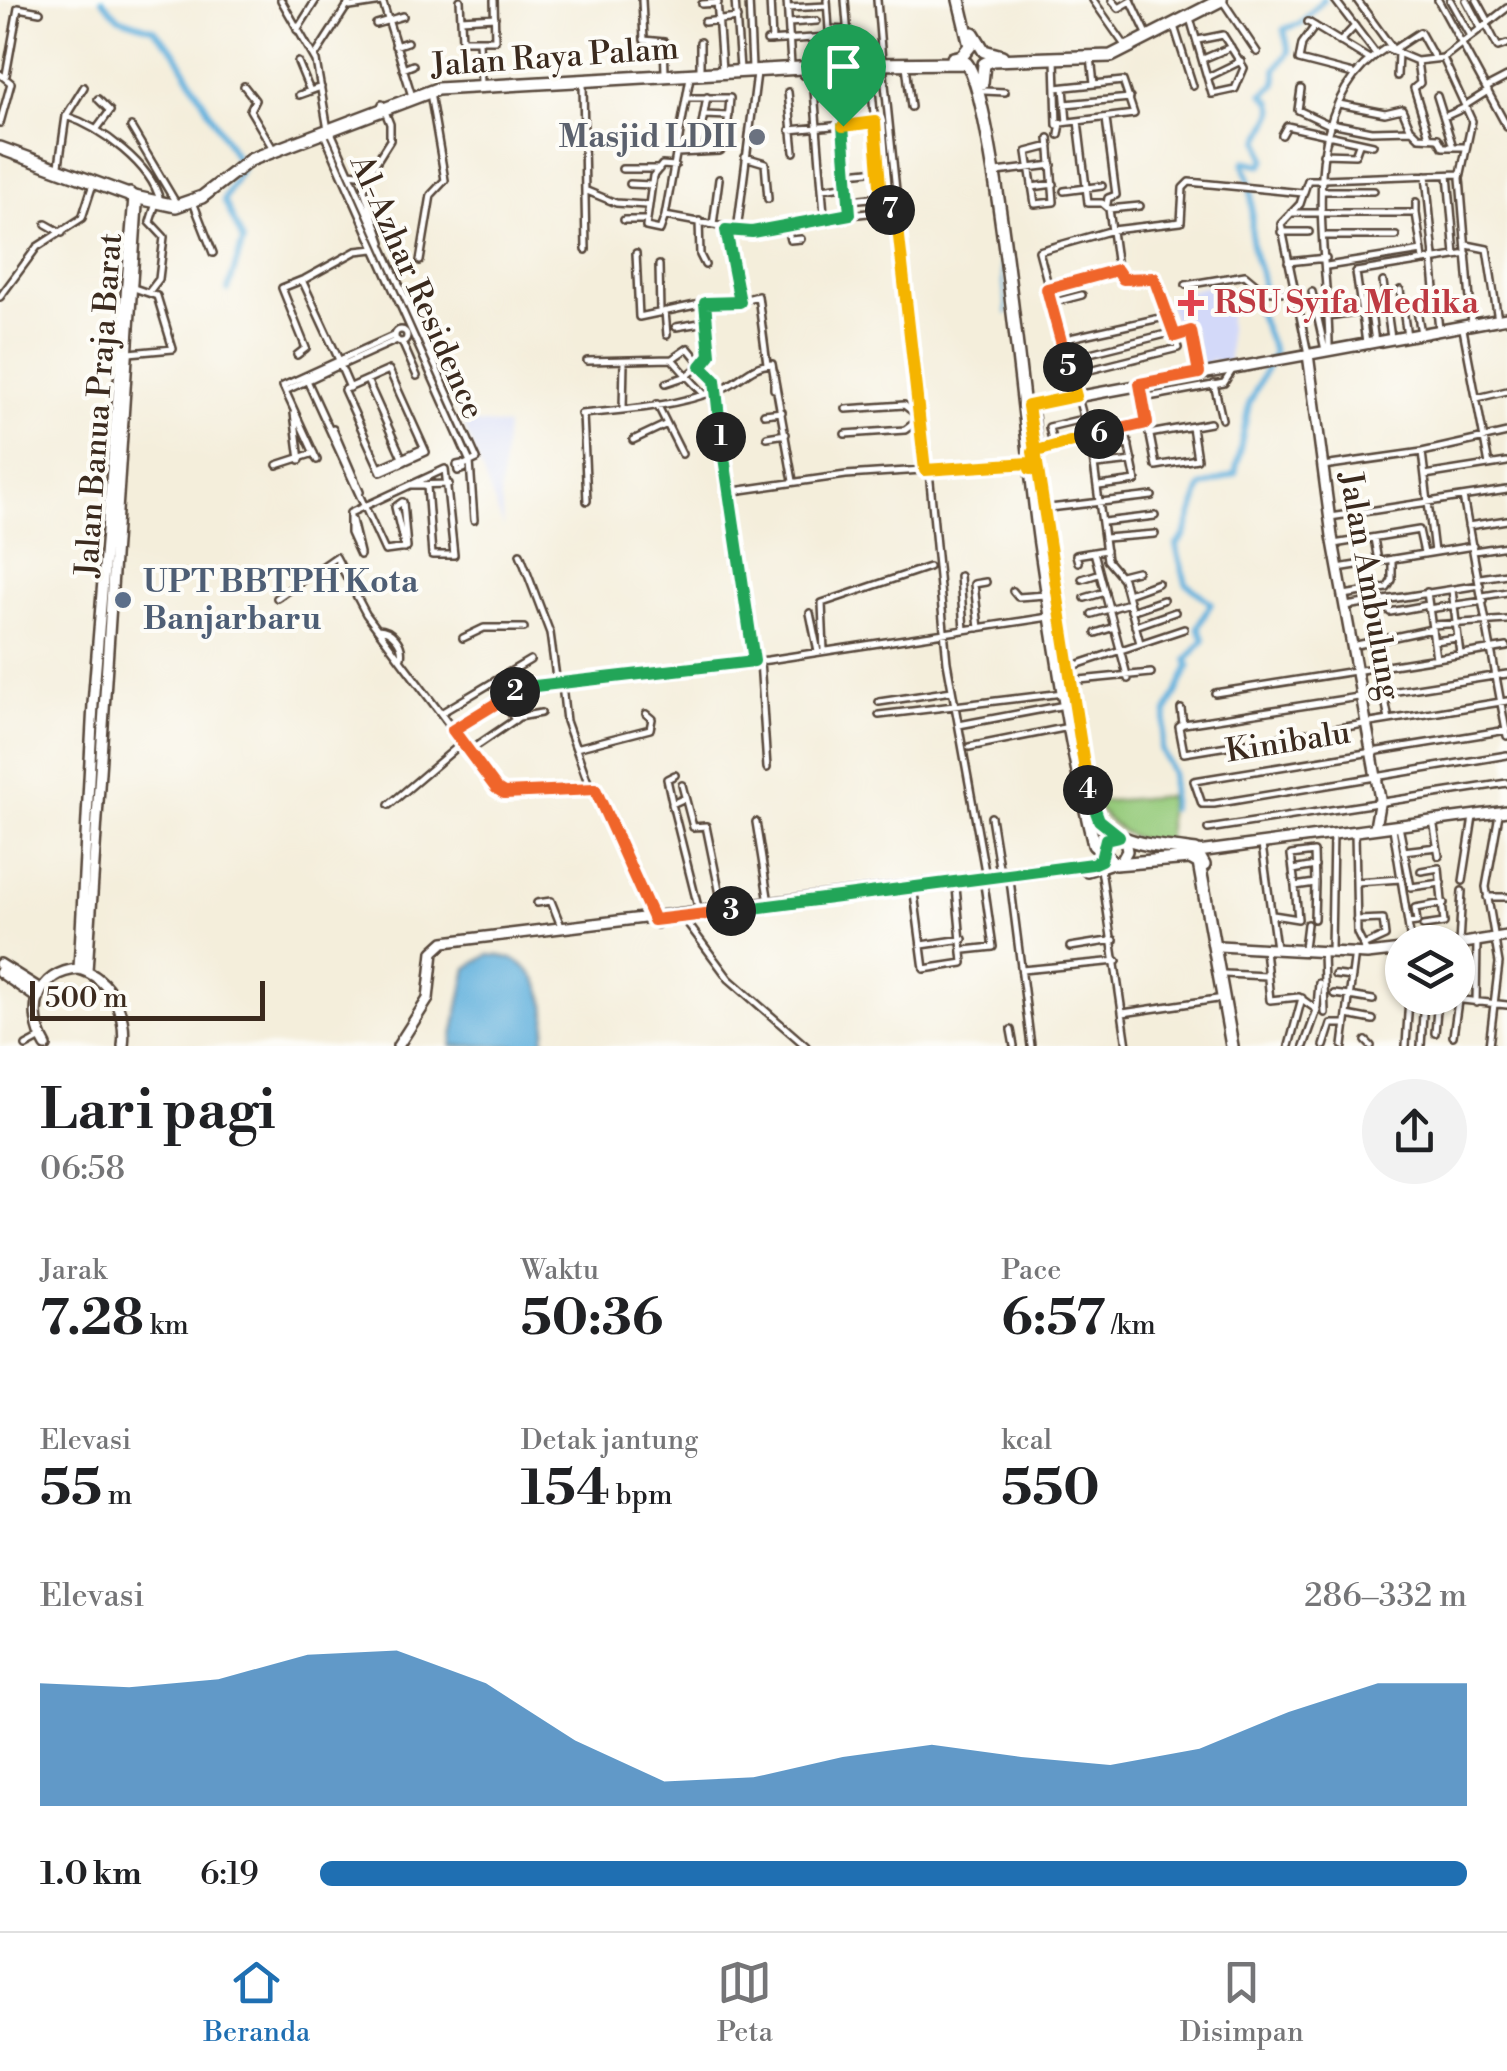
<!DOCTYPE html>
<html lang="id">
<meta charset="utf-8">
<style>
body{margin:0;font-family:"Libre Bodoni",serif;background:#f2f2f2;color:#202124;height:100vh;display:flex;flex-direction:column;font-size:38px;white-space:nowrap}
*{box-sizing:border-box;margin:0}
p{font-size:32px;color:#757577}
.icon{flex:none;width:55px;height:55px;fill:none;stroke:currentColor;stroke-width:2;stroke-linecap:round;stroke-linejoin:round}
.map{position:relative;height:1046px;overflow:hidden}
.panel{display:flex;flex-direction:column;background:#fff;flex:1}
.panel>*{flex:none}
.fabs{position:absolute;left:1385px;top:925px;display:grid;gap:20px}
.fabs a{display:grid;place-items:center;width:90px;height:90px;border-radius:50%;background:#fff;box-shadow:0 2px 8px #0004;font-size:50px}
.scale{position:absolute;left:30px;bottom:25px;width:235px;box-sizing:border-box;padding-left:10px;border:5px solid #3b2a1e;border-top:0;font-size:28px;line-height:35px;white-space:nowrap;color:#3b2a1e;-webkit-text-stroke:8px #fdfcf7;paint-order:stroke}
.pin{position:absolute;display:grid;place-items:center;width:85px;height:85px;color:#fff;margin:-102px -42px;border-radius:50% 50% 50% 0;rotate:-45deg;box-shadow:0 0 10px #0007}
.pin .icon{rotate:45deg}
.km{position:absolute;width:50px;height:50px;margin:-25px;border-radius:50%;background:#222;color:#fff;font-size:28px;line-height:50px;text-align:center}
.round{display:grid;place-items:center;flex:none;width:105px;height:105px;border-radius:52px;background:#f2f2f2}
.head{display:flex;align-items:center;justify-content:space-between;height:170px;padding:0 40px}
h1{font-size:55px;font-weight:700;line-height:75px}
.stats{display:grid;grid-template-columns:repeat(3,1fr);gap:15px;height:170px;padding:10px 40px}
.stats div{display:grid;align-content:center}
.stats b{font-size:50px;font-weight:700}
.stats small{font-size:28px;font-weight:400}
.stats p{font-size:28px}
.chart{height:280px;padding:20px 40px}
.chart p{display:flex;justify-content:space-between}
.chart svg{width:100%;height:180px;margin-top:10px;fill:#1f6fb2;opacity:.7}
ul{padding:0 40px;list-style:none;font-size:32px}
li{display:grid;grid-template-columns:160px 120px 1fr;align-items:center;height:75px}
li i{height:25px;border-radius:12px;background:#1f6fb2}
.dock{display:flex;justify-content:space-around;align-items:center;height:140px;border-top:2px solid #e0e0e0;background:#fff;font-size:28px;color:#757577}
.dock a{display:grid;justify-items:center;gap:5px}
.dock .active{color:#1f6fb2}
.map>svg:first-child{display:block}
.built{fill:#d3d9f9}
.green{fill:#96cb7c;stroke:#687a4d;stroke-width:2.5}
.water{fill:#62b1dd;stroke:#4e6e7e;stroke-width:2.5}
.lines{fill:none;stroke-linecap:round;stroke-linejoin:round}
.stream{stroke:#62b1dd;stroke-width:2.5}
.river{stroke:#62b1dd;stroke-width:6}
.street-casing{stroke:#57473a;stroke-width:10}
.secondary-casing{stroke:#57473a;stroke-width:14}
.primary-casing{stroke:#57473a;stroke-width:16}
.street{stroke:#fff;stroke-width:5}
.secondary{stroke:#fff;stroke-width:9}
.primary{stroke:#fff;stroke-width:11}
.split-1-casing{stroke:#fff;stroke-width:20}
.split-2-casing{stroke:#fff;stroke-width:20}
.split-3-casing{stroke:#fff;stroke-width:20}
.split-4-casing{stroke:#fff;stroke-width:20}
.split-5-casing{stroke:#fff;stroke-width:20}
.split-6-casing{stroke:#fff;stroke-width:20}
.split-7-casing{stroke:#fff;stroke-width:20}
.split-8-casing{stroke:#fff;stroke-width:20}
.split-1{stroke:#22a559;stroke-width:12}
.split-2{stroke:#22a559;stroke-width:12}
.split-3{stroke:#f0652b;stroke-width:12}
.split-4{stroke:#22a559;stroke-width:12}
.split-5{stroke:#f5b400;stroke-width:12}
.split-6{stroke:#f0652b;stroke-width:12}
.split-7{stroke:#f5b400;stroke-width:12}
.split-8{stroke:#f5b400;stroke-width:12}
.worship-dot{fill:#6b7280;stroke:#fdfcf7;stroke-width:4}
.health-dot{fill:#e0444e;stroke:#fdfcf7;stroke-width:4}
.service-dot{fill:#5c6f8a;stroke:#fdfcf7;stroke-width:4}
.labels{text-anchor:middle;dominant-baseline:central;stroke-width:8;stroke-linejoin:round;paint-order:stroke}
.street-label{font-size:32px;fill:#3b2a1e;stroke:#fdfcf7}
.worship-label{font-size:32px;font-weight:bold;fill:#5b616d;stroke:#fdfcf7;text-anchor:end}
.health-label{font-size:32px;font-weight:bold;fill:#be3a42;stroke:#fdfcf7;text-anchor:start}
.service-label{font-size:32px;font-weight:bold;fill:#4e5e75;stroke:#fdfcf7;text-anchor:start}
</style>
<div class="map">
<svg width="1507" height="1046" viewBox="0 0 1507 1046">
<rect width="100%" height="100%" fill="#fdfcf7"/>
<filter id="ink" filterUnits="userSpaceOnUse"><feTurbulence type="fractalNoise" baseFrequency=".01" numOctaves="2"/><feDisplacementMap in="SourceGraphic" scale="20" xChannelSelector="R" yChannelSelector="G"/><feConvolveMatrix kernelMatrix="1 2 1 2 8 2 1 2 1" color-interpolation-filters="sRGB"/></filter>
<filter id="wash" filterUnits="userSpaceOnUse"><feTurbulence type="fractalNoise" baseFrequency=".0048" numOctaves="4" result="noise"/><feDisplacementMap in="SourceGraphic" scale="40" xChannelSelector="R" yChannelSelector="G"/><feGaussianBlur stdDeviation="2.25" result="paint"/><feColorMatrix in="noise" values="0 0 0 0 0 0 0 0 0 0 0 0 0 0 0 0 0 1.4 0 .05"/><feComposite in="paint" operator="in"/></filter>
<g filter="url(#wash)">
<rect width="100%" height="100%" fill="#f4eedb"/>
<path class="built" d="M1220 282 1229 315V364L1220 366 1213 359 1200 368 1193 329 1177 334 1166 298Z
M463 422 506 426 500 492 504 528Z"/>
<path class="green" d="M1168 796V845C1134 842 1112 830 1094 802Z"/>
<path class="water" d="M488 955C538 954 555 1003 542 1046H451L467 968Z"/>
<g class="lines">
<path class="stream" d="M999 247 1007 314"/>
<path class="river" d="M102 0 119 18 153 29 174 51 242 168 224 200 243 241 228 290
M1171 809 1172 773 1161 749 1167 712 1189 666 1187 660 1204 640 1198 627 1211 603 1186 583 1176 546 1185 535 1201 487 1235 474 1249 404 1274 352 1254 302V292L1262 289C1264 273 1253 259 1252 243 1250 214 1256 193 1244 165L1245 161 1262 165 1265 159 1260 140 1274 112 1272 102 1263 94 1276 84V69L1289 52 1284 29 1301 23 1323 0"/>
</g>
</g>
<g filter="url(#ink)">
<g class="lines">
<g class="street-casing">
<path id="street" d="M281 0 316 61 327 124
M382 0 411 93
M460 0 462 40H495L494 0
M642 0 644 40 664 42 665 73
M717 0 722 70
M735 0 740 69
M749 0 752 68
M770 0 772 41
M787 0 791 65
M827 0 832 75 845 80 852 68
M845 0 850 62
M877 0 882 61
M1093 0 1126 47
M1112 0 1119 8 1131 1
M1131 0 1148 36
M1222 0 1257 52
M1335 0 1376 54
M1357 0 1392 48
M1438 0 1507 127
M1450 0 1470 36
M1466 0 1481 28
M1477 0 1489 22
M702 4 718 3
M350 7 382 2
M788 8 827 6
M1190 18 1212 94 1235 89 1244 68 1223 35 1198 40
M461 19 495 17
M704 22 737 18
M1308 22 1369 59
M789 23 817 21
M376 24 403 16
M1486 24 1498 47 1507 44
M1174 26 1193 86
M1315 26 1302 44 1299 60 1353 74
M829 29 848 30
M297 30 316 0
M767 41 829 37
M479 42 481 82
M700 42V74
M1340 42 1355 26
M395 46 407 42
M1394 49 1420 32 1435 59
M315 56 351 0
M1091 57 1094 84
M1443 58 1472 121 1460 178 1472 325
M1055 59 1057 125
M1203 59 1231 47
M1417 61 1420 83 1414 88 1429 136
M298 62 310 91 321 87
M883 65 925 470
M906 65 911 107
M403 69 413 65
M852 71 878 69
M0 74 11 83 0 123
M6 75 18 8 40 12
M803 75 832 72
M1397 76 1398 52
M1208 77 1241 61
M845 80 848 165
M840 81 850 200 880 197
M583 83 586 250
M244 86 255 100 250 110 272 147
M1056 88 1123 81 1134 114 1061 123 1059 135
M1064 88 1067 122
M1486 88 1507 77
M1301 89 1298 110 1330 125
M814 90 824 214
M872 90 882 211
M984 91 1005 92
M788 92 794 152
M299 95 310 91
M1437 96 1453 147
M382 104 390 124V140L368 175 364 190 382 242
M1065 104 1130 98
M1339 104 1385 113 1402 109 1411 130
M1466 105 1488 91
M704 115 729 116
M66 116 84 87
M1444 117 1466 107
M1106 119 1116 195 1108 198 1107 204
M1331 123 1371 131 1412 130 1419 137 1438 138 1443 147H1463
M131 127 176 203
M96 130 110 111 98 99
M790 130 875 122
M331 132 477 459 464 465
M324 134 470 462 474 520
M700 135 727 134
M1282 135 1287 126 1373 145
M1049 138 1054 202 1035 204 1027 152 1050 146
M697 152 707 97
M677 153 720 151 726 146 730 98H688
M1323 154 1355 155 1359 144
M745 157 765 163 768 199
M59 165 66 116C100 127 152 165 160 201
M675 166 662 165 653 176 646 227 660 230 665 216 690 77
M622 169H659
M997 172 1052 165
M349 173 368 175
M849 173 878 170
M1426 175 1434 257
M1448 175 1455 255
M1323 179 1460 174
M630 184 651 185
M1032 187 1054 184
M822 189 849 185
M587 191 616 203 646 205
M1064 191 1102 186
M1324 191H1374
M193 202 213 253
M1416 202V213
M1109 209 1140 206
M1291 213H1416L1423 259
M665 216 752 232 812 219 896 210
M624 220H644
M699 221 700 255 705 265
M46 224 62 233
M786 224 790 240 801 239
M713 225 719 179
M726 230 740 302
M737 231 757 73
M1281 232H1309
M1325 236H1396
M1467 245 1487 249 1498 320
M636 253 639 317 705 303
M1432 258 1439 330
M420 261 431 195 445 180 430 93
M1288 262 1326 258
M659 265 660 313
M1327 266 1422 251
M1356 272 1467 254
M1356 272 1366 343
M305 279 356 251 374 249
M1383 282 1391 338
M1186 285 1245 275 1263 290 1295 293
M1048 289 1117 270
M1400 290 1407 336
M149 292 159 279 164 237 150 222 156 203
M1312 292 1325 350
M0 297 37 247 82 218 93 184
M1051 303 1082 295
M1416 305 1421 333
M665 311 667 335
M1371 313 1375 342
M1328 317 1362 312
M676 327 706 322
M1463 329 1489 465
M395 336a6 6 0 1 1 12 0a6 6 0 1 1-12 0Z
M1175 336 1191 331 1199 373
M1061 340 1169 316
M402 342 417 376
M1329 349C1330 255 1289 107 1386 48L1417 61 1443 58 1507 8
M129 353 173 349 157 296 131 287
M1308 354 1281 224 1300 204 1308 180H1323
M297 355 306 348 282 288 302 280 339 360
M342 359 395 335
M672 359 687 376 710 357 705 303 727 304 758 296 767 364
M1066 359 1174 332
M587 361 672 359 688 348 715 381 737 570 754 661
M344 364 397 340
M389 370 426 452 381 472 344 390Z
M774 372V389
M1070 375 1178 348 1157 280 1123 279 1118 275 1109 209 1102 203H1088L1078 121
M305 376 385 551 407 548 403 502
M367 380 404 462
M666 383 687 376 703 393
M1214 384 1222 419
M1140 385 1156 466 1197 459 1192 427
M287 390 340 365 350 388
M1143 398 1224 383 1233 369
M1477 398 1507 391
M657 404 682 454
M623 409 624 362
M846 409 904 405 916 414
M294 413 300 460
M581 414C627 410 680 406 723 388 741 381 750 365 772 364L793 481
M583 414 587 501
M764 414 782 412
M1029 416 1035 415 1039 451
M333 429 360 492
M845 434 905 430 917 421
M1149 434 1210 423
M767 437 786 434
M633 440 667 424
M1054 448 1049 427 1082 419
M1092 450 1129 445
M1033 452 1146 423
M1422 452 1507 433
M317 460 283 386 338 361 344 363 342 359 338 361
M462 464 464 469 458 471 457 465Z
M277 465 314 453
M1096 465 1133 461
M1323 466 1422 452 1434 552
M379 468 424 448
M929 471 947 662 986 877
M1425 475 1507 462
M410 485 449 484
M1099 486 1136 481 1125 428
M727 492 846 475 1029 463
M1463 497 1507 736
M402 502 395 507 405 549
M1041 509 1152 496
M350 513 445 469 454 555H432L427 486
M350 513V533L360 555
M1330 517 1507 490
M352 520 360 553
M1104 522 1155 516
M1468 526 1507 520
M1105 538 1155 534
M1374 538 1378 561
M1334 544 1419 530 1424 553
M1474 551 1507 546
M1094 552 1128 679
M520 554 550 633 557 685
M1078 562 1076 555 1106 550
M1338 568 1473 546
M1121 575 1137 571
M960 576 964 630
M1480 578 1507 574
M1082 579 1098 574
M1452 590 1460 654
M1013 591 1018 597 1046 595
M1427 592 1436 658
M1128 594 1158 583
M1344 595 1387 588 1392 580V559
M1483 596 1507 592
M277 598 336 557 366 614 498 790 597 791 657 925
M1085 598 1105 592
M1346 606 1480 585
M1428 609 1484 601
M1131 611 1163 600
M1390 612 1428 605
M810 613 818 652
M1092 614 1129 603
M1432 625 1507 620
M1135 626 1175 612
M979 628 974 584 986 582
M378 629C391 629 404 644 401 657
M1096 633 1114 627
M463 638 484 628H524
M1434 641 1457 638
M1140 643 1123 579 1107 560 1092 450 1039 251 1113 230 1181 222 1183 188 1189 182 1303 193
M1352 646 1432 629
M824 651 822 603 929 567
M760 660 767 768
M1067 668 1184 629
M1069 681 1151 673
M562 685 566 721 590 788
M1215 693 1507 647
M1384 694 1389 720
M502 699 515 720
M879 702 952 691
M1181 709 1183 724 1179 727 1184 753 1507 701
M441 713 530 660
M879 715 1063 693
M1184 724 1507 674
M959 725 1065 705
M453 730 501 699 535 686 768 660 1049 617
M1507 730 1194 781 1202 804H1214L1507 755
M969 747 1069 727
M576 748 650 729 652 719 646 714
M469 751 519 717 541 713
M682 785 693 827 706 826 723 909
M685 798 672 804 699 911
M672 802 667 779 675 775
M389 805 462 743
M991 817 1000 873
M1433 820 1439 856
M756 822 769 903
M1399 826 1411 887 1441 883
M1393 828 1411 942
M1208 829 1507 783
M1355 832 1357 933 1367 953
M1262 845 1276 948
M1403 851 1437 847
M1101 869 1127 1046
M1293 870 1315 866
M1421 871 1439 868 1444 923 1423 926
M1010 880 1031 1046
M1463 881 1473 817
M1356 882 1401 879
M1295 886 1291 855 1314 852 1315 883
M914 893 924 969 963 963 956 887
M1487 897H1507
M537 903 551 901 561 926
M1273 915 1298 919 1295 886 1315 883 1314 919
M1356 920 1383 919 1385 936 1363 946
M686 921 729 979 806 1046
M1409 923 1417 922 1415 908 1444 903
M1459 944 1462 891
M922 945 963 939
M1070 947 1114 940
M1304 948 1307 924
M1265 949 1270 1000 1299 997 1317 1010 1304 1046
M965 950 993 947 984 884
M1331 950 1333 833
M1323 953 1325 1013
M1022 970 1117 961
M1224 974 1267 976
M1335 975 1352 977
M1334 994 1349 996
M1349 996 1373 1000
M1445 998 1507 1005
M1476 1003 1477 941
M1317 1007 1319 983
M1123 1013 1224 998
M1347 1015 1373 1020
M1011 1030 1014 1046
M1435 1033 1438 998
M1453 1036 1458 1001
M1366 1041 1371 1046
M26 1046 41 1038
M1289 1046 1302 998
M1324 1046 1331 1024H1344
M1343 1046 1355 952
M1406 1046 1409 998
M1421 1046 1424 998
M1489 1046 1499 963 1486 887 1499 814"/>
</g>
<g class="secondary-casing">
<path id="secondary" d="M1308 354 1332 536 1380 799 1375 827
M1027 406 1507 318
M1198 852 1507 811
M1087 871 1122 860 1127 851 1125 840
M1458 944 1507 936
M1219 946 1367 954 1402 950
M0 964 40 989
M79 969 93 704 134 197
M87 971 137 205 130 193
M0 972 36 997
M46 1046C26 1012 36 972 79 969 111 978 127 1015 123 1046
M398 1046 428 999 433 952 444 942 1092 864 1101 860 1106 839 1118 836"/>
</g>
<g class="primary-casing">
<path id="primary" d="M973 33 984 51 1002 56
M953 58 962 56 970 46 959 0
M982 83 984 64 992 60 1111 56 1221 0
M0 148 134 197 176 206 202 197 250 160 437 89 870 64 966 63C996 95 1029 473 1040 544 1055 644 1070 747 1094 845L1115 864 1190 858 1199 863 1232 1046
M1090 803C1109 849 1155 844 1196 851L1204 865"/>
</g>
<use href="#street" class="street"/>
<use href="#secondary" class="secondary"/>
<use href="#primary" class="primary"/>
</g>
</g>
<g class="lines" filter="url(#ink)">
<g class="split-1-casing">
<path id="split-1" d="M721 437 715 380 701 366 710 355 705 303 740 302 726 230 752 232 850 214 843 126"/>
</g>
<g class="split-2-casing">
<path id="split-2" d="M515 692 535 686 754 661 721 437"/>
</g>
<g class="split-3-casing">
<path id="split-3" d="M515 692 453 730 496 788 504 793 595 789 654 920 731 911"/>
</g>
<g class="split-4-casing">
<path id="split-4" d="M731 911 1092 864 1101 860 1106 839 1119 836 1099 820 1088 790"/>
</g>
<g class="split-5-casing">
<path id="split-5" d="M1068 367 1076 396 1028 406 1088 790"/>
</g>
<g class="split-6-casing">
<path id="split-6" d="M1068 367 1047 289 1117 270 1123 279 1154 278 1175 336 1191 331 1199 373 1140 384 1147 423 1099 434"/>
</g>
<g class="split-7-casing">
<path id="split-7" d="M890 210H896L925 470 1029 463 1030 469 1036 468 1033 452 1099 434"/>
</g>
<g class="split-8-casing">
<path id="split-8" d="M843 126 875 122 882 211 890 210"/>
</g>
<use href="#split-1" class="split-1"/>
<use href="#split-2" class="split-2"/>
<use href="#split-3" class="split-3"/>
<use href="#split-4" class="split-4"/>
<use href="#split-5" class="split-5"/>
<use href="#split-6" class="split-6"/>
<use href="#split-7" class="split-7"/>
<use href="#split-8" class="split-8"/>
</g>
<circle class="worship-dot" cx="757" cy="137" r="10"/>
<path class="health-dot" d="M1186 288h10v10h10v10h-10v10h-10v-10h-10v-10h10z"/>
<circle class="service-dot" cx="123" cy="600" r="10"/>
<g class="labels">
<g class="street-label">
<text transform="translate(555 57) rotate(-4)">Jalan Raya Palam</text>
<text transform="translate(417 287) rotate(66)">Al-Azhar Residence</text>
<text transform="translate(99 405) rotate(-86)">Jalan Banua Praja Barat</text>
<text transform="translate(1370 586) rotate(80)">Jalan Ambulung</text>
<text transform="translate(1288 742) rotate(-9)">Kinibalu</text>
</g>
<g class="worship-label">
<text x="737" y="137">Masjid LDII</text>
</g>
<g class="health-label">
<text x="1214" y="303">RSU Syifa Medika</text>
</g>
<g class="service-label">
<text x="143" y="582">UPT BBTPH Kota<tspan x="143" dy="37">Banjarbaru</tspan></text>
</g>
</g>
</svg>
<div class="fabs">
<a><svg class="icon" aria-label="layers" viewBox="0 0 24 24"><path d="M12 4l9 5-9 5-9-5zM3 14l9 5 9-5"/></svg></a>
</div>
<div class="scale">500 m</div>
<div class="pin" style="left:843px;top:126px;background:#1e9e55"><svg class="icon" aria-label="arrive" viewBox="0 0 24 24"><path d="M6 21V4h12l-3 4 3 4H6"/></svg></div>
<b class="km" style="left:721px;top:437px">1</b>
<b class="km" style="left:515px;top:692px">2</b>
<b class="km" style="left:731px;top:911px">3</b>
<b class="km" style="left:1088px;top:790px">4</b>
<b class="km" style="left:1068px;top:367px">5</b>
<b class="km" style="left:1099px;top:434px">6</b>
<b class="km" style="left:890px;top:210px">7</b>
</div>
<section class="panel">
<div class="head"><div><h1>Lari pagi</h1><p>06:58</p></div><a class="round"><svg class="icon" aria-label="share" viewBox="0 0 24 24"><path d="M12 15V3M7 8l5-5 5 5M5 13v7h14v-7"/></svg></a></div>
<div class="stats">
<div><p>Jarak</p><b>7.28<small> km</small></b></div>
<div><p>Waktu</p><b>50:36</b></div>
<div><p>Pace</p><b>6:57<small> /km</small></b></div>
</div>
<div class="stats">
<div><p>Elevasi</p><b>55<small> m</small></b></div>
<div><p>Detak jantung</p><b>154<small> bpm</small></b></div>
<div><p>kcal</p><b>550</b></div>
</div>
<div class="chart"><p><span>Elevasi</span>286–332 m</p>
<svg viewBox="0 0 160 44" preserveAspectRatio="none"><path d="M0 44V14L10 15L20 13L30 7L40 6L50 14L60 28L70 38L80 37L90 32L100 29L110 32L120 34L130 30L140 21L150 14L160 14V44z"/></svg>
</div>
<ul>
<li><b>1.0 km</b>6:19<i style="width:100%"></i></li>
</ul>
</section>
<nav class="dock">
<a class="active"><svg class="icon" aria-label="home" viewBox="0 0 24 24"><path d="M3 11l9-7 9 7M6 9v11h12V9"/></svg>Beranda</a>
<a><svg class="icon" aria-label="map" viewBox="0 0 24 24"><path d="M3 6l6-2 6 2 6-2v14l-6 2-6-2-6 2zM9 4v14M15 6v14"/></svg>Peta</a>
<a><svg class="icon" aria-label="saved" viewBox="0 0 24 24"><path d="M7 4h10v16l-5-4-5 4z"/></svg>Disimpan</a>
</nav>
